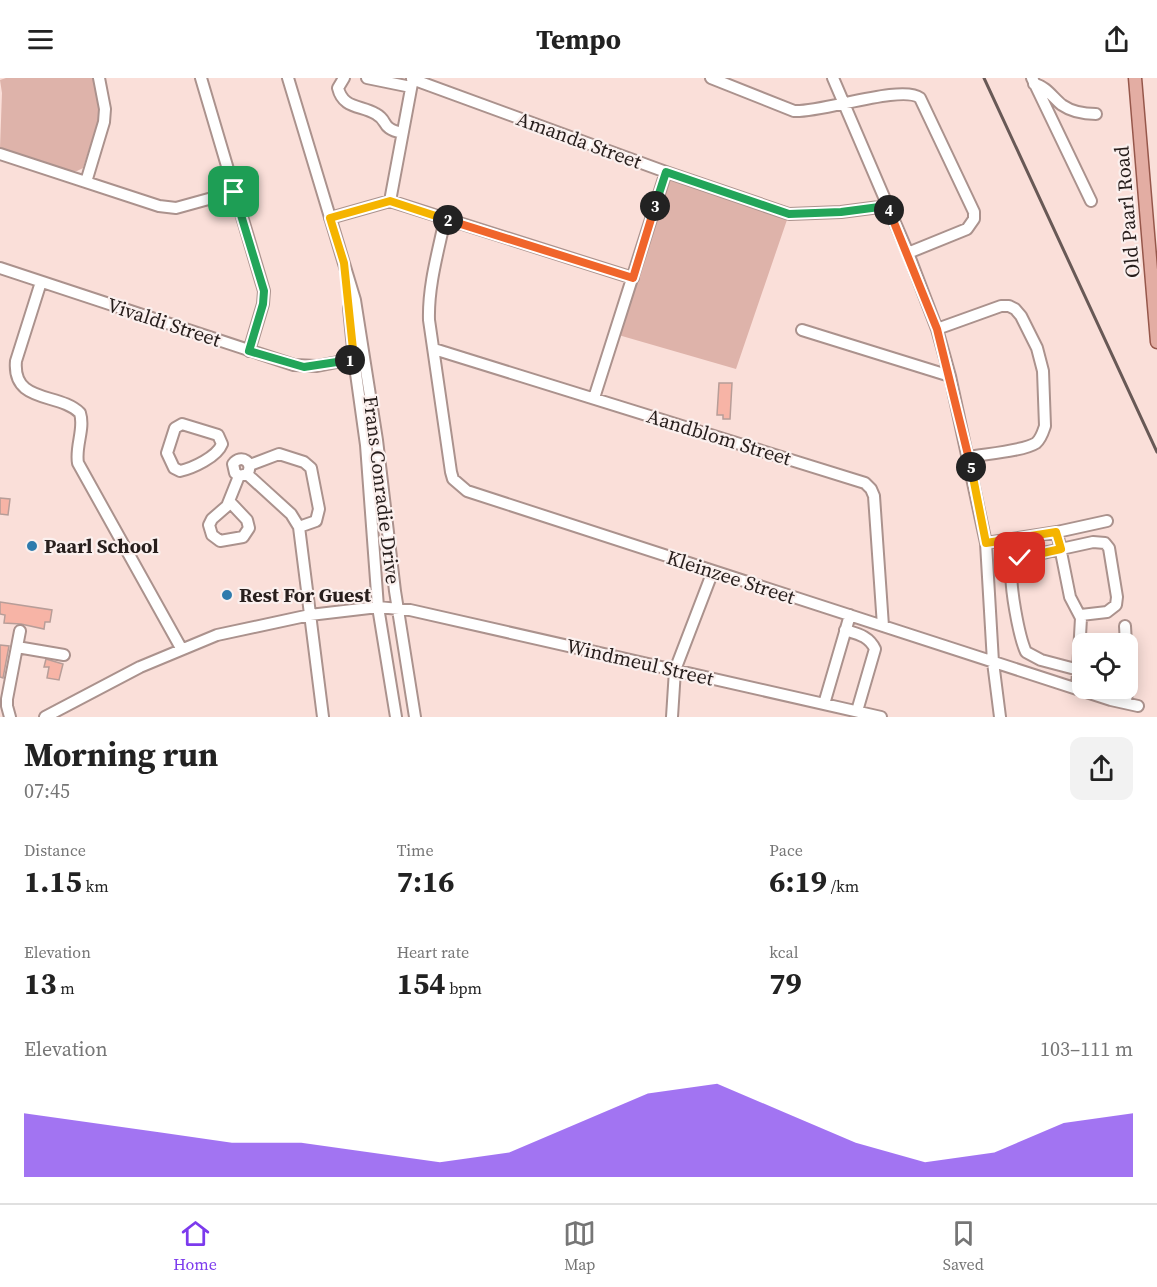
<!DOCTYPE html>
<meta charset="utf-8">
<style>
body{margin:0;font-family:"Source Serif 4",serif;background:#f2f2f2;color:#222;height:100vh;display:flex;flex-direction:column;font-size:22px;white-space:nowrap}
*{box-sizing:border-box;margin:0}
p{font-size:20px;color:#767676}
.icon{flex:none;width:33px;height:33px;fill:none;stroke:currentColor;stroke-width:2;stroke-linecap:round;stroke-linejoin:round}
.map{position:relative;height:639px;overflow:hidden}
.sheet{display:flex;flex-direction:column;background:#fff;flex:1}
.sheet>*{flex:none}
.fabs{position:absolute;left:1072px;top:555px;display:grid;gap:12px}
.fabs a{display:grid;place-items:center;width:66px;height:66px;border-radius:12px;background:#fff;box-shadow:0 3px 15px #0003;font-size:30px}
.pin{position:absolute;display:grid;place-items:center;width:51px;height:51px;color:#fff;margin:-26px;border-radius:12px;box-shadow:0 3px 9px #0006}
.km{position:absolute;width:30px;height:30px;margin:-15px;border-radius:50%;background:#222;color:#fff;font-size:16px;line-height:30px;text-align:center}
.round{display:grid;place-items:center;flex:none;width:63px;height:63px;border-radius:12px;background:#f2f2f2}
.overview{display:flex;align-items:center;justify-content:space-between;height:102px;padding:0 24px}
h1{font-size:33px;font-weight:700;line-height:45px}
.metrics{display:grid;grid-template-columns:repeat(3,1fr);gap:9px;height:102px;padding:6px 24px}
.metrics div{display:grid;align-content:center}
.metrics b{font-size:30px;font-weight:700}
.metrics small{font-size:16px;font-weight:400}
.metrics p{font-size:16px}
.chart{height:168px;padding:12px 24px}
.chart p{display:flex;justify-content:space-between}
.chart svg{width:100%;height:108px;margin-top:6px;fill:#7c3aed;opacity:.7}
header{display:flex;justify-content:space-between;align-items:center;height:78px;padding:0 24px;background:#fff;font-size:27px;font-weight:700}
.menu{display:flex;justify-content:space-around;align-items:center;height:84px;border-top:2px solid #e0e0e0;background:#fff;font-size:16px;color:#767676}
.menu a{display:grid;justify-items:center;gap:3px}
.menu .active{color:#7c3aed}
.map>svg:first-child{display:block}
.green{fill:#deb3aa}
.building{fill:#f7b4a6;stroke:#b79d98;stroke-width:1.5}
.lines{fill:none;stroke-linecap:round;stroke-linejoin:round}
.minor-casing{stroke:#ab928d;stroke-width:14}
.major-casing{stroke:#96574b;stroke-width:15}
.minor{stroke:#fff;stroke-width:10}
.major{stroke:#e3ada3;stroke-width:12}
.rail{stroke:#685956;stroke-width:3}
.split-1-casing{stroke:#fff;stroke-width:12}
.split-2-casing{stroke:#fff;stroke-width:12}
.split-3-casing{stroke:#fff;stroke-width:12}
.split-4-casing{stroke:#fff;stroke-width:12}
.split-5-casing{stroke:#fff;stroke-width:12}
.split-6-casing{stroke:#fff;stroke-width:12}
.split-1{stroke:#22a559;stroke-width:8}
.split-2{stroke:#f5b400;stroke-width:8}
.split-3{stroke:#f0652b;stroke-width:8}
.split-4{stroke:#22a559;stroke-width:8}
.split-5{stroke:#f0652b;stroke-width:8}
.split-6{stroke:#f5b400;stroke-width:8}
.poi-dot{fill:#2e7bad;stroke:#fbf0ee;stroke-width:2}
.labels{text-anchor:middle;dominant-baseline:central;stroke-width:4.5;stroke-linejoin:round;paint-order:stroke}
.street-label{font-size:20px;fill:#271e1c;stroke:#fbf0ee}
.poi-label{font-size:20px;font-weight:bold;fill:#271e1c;stroke:#fbf0ee;text-anchor:start}
</style>
<header><svg class="icon" aria-label="menu" viewBox="0 0 24 24"><path d="M4 6h16M4 12h16M4 18h16"/></svg>Tempo<svg class="icon" aria-label="share" viewBox="0 0 24 24"><path d="M12 15V3M7 8l5-5 5 5M5 13v7h14v-7"/></svg></header>
<div class="map">
<svg width="1157" height="639" viewBox="0 0 1157 639">
<rect width="100%" height="100%" fill="#fadfd9"/>
<path class="green" d="M6 0H93L98 19 99 40 83 90 77 93H70L0 70 2 15 0 2Z
M666 94 789 136 736 291 615 256Z"/>
<path class="building" d="M719 305H732L730 341H723V337H717Z
M0 420 10 421 8 437 0 436Z
M0 524 52 532 50 544H45L44 551 21 546 4 545 5 537 0 536Z
M0 567 9 568 3 600 0 599Z
M46 581 63 586 59 602 47 600 49 589H44Z"/>
<g class="lines">
<g class="minor-casing">
<path id="minor" d="M201 0 264 213 263 226 249 273
M288 0 355 222 377 362 395 513 415 639
M344 0 338 10C343 31 361 27 376 36 389 43 380 50 402 55
M367 0 411 9
M711 0 794 33C821 35 902 6 920 20L974 134V141L967 151 908 175
M833 0 908 175 937 251 950 298 986 465 993 584 1000 639
M1032 0 1091 123
M412 1 666 94 789 136 841 134 887 128
M1034 6C1046 8 1053 20 1062 27 1072 34 1084 36 1096 36
M0 76 159 128 176 130 234 114
M86 104 104 44 105 31 99 0
M390 123 413 0
M330 140 390 123 633 200
M445 141C438 174 428 208 429 242L451 394 453 401 467 413 1111 622 1138 628
M0 190 294 287 317 288 358 280
M41 204 16 283C12 326 59 314 80 335 85 351 75 368 78 385L181 570
M349 230 354 281 366 367 378 529 396 639
M937 251 1001 228H1009L1015 231 1021 238 1037 270 1043 293 1045 348C1043 354 1041 361 1036 365 1024 373 984 376 969 379
M802 252 950 298
M434 271 865 405 871 411 874 418 883 548
M594 320 666 94
M182 346 218 357 222 366C217 379 193 390 180 393L174 390 167 375 175 350Z
M250 387 279 376 304 384 311 390 319 431 316 443 299 449
M247 396C255 385 241 375 233 386L235 395 239 398 247 396 291 436 299 449 323 639
M230 424 247 442 249 450 243 459 220 463 212 457 209 447 212 441 227 428 239 398
M1057 454 1070 519 1081 540 1077 611
M986 465 1057 454 1107 443
M1125 548 1126 566
M845 552C858 556 869 558 875 571L857 633
M17 569 64 577
M1079 592 1041 582 1026 574C1019 559 1009 506 1012 490 1013 485 1016 483 1020 480L1093 464 1105 465 1109 470 1117 519 1116 527 1107 534 1081 537
M1126 625 1127 610
M824 626 850 537
M10 639 7 628V621L20 553
M45 639 140 589 217 557 310 537 378 529 410 532 881 639
M672 639 675 592 713 493"/>
</g>
<g class="major-casing">
<path id="major" d="M1135 0 1157 264"/>
</g>
<use href="#minor" class="minor"/>
<use href="#major" class="major"/>
<path class="rail" d="M984 0 1157 374"/>
</g>
<g class="lines">
<g class="split-1-casing">
<path id="split-1" d="M234 114 264 213 263 226 249 273 304 289 350 282"/>
</g>
<g class="split-2-casing">
<path id="split-2" d="M350 282 354 281 344 185 330 140 390 123 448 142"/>
</g>
<g class="split-3-casing">
<path id="split-3" d="M448 142 633 200 655 128"/>
</g>
<g class="split-4-casing">
<path id="split-4" d="M655 128 666 94 789 136 841 134 887 128 889 132"/>
</g>
<g class="split-5-casing">
<path id="split-5" d="M889 132 937 251 971 389"/>
</g>
<g class="split-6-casing">
<path id="split-6" d="M971 389 986 465 1056 454 1061 471 1020 480"/>
</g>
<use href="#split-1" class="split-1"/>
<use href="#split-2" class="split-2"/>
<use href="#split-3" class="split-3"/>
<use href="#split-4" class="split-4"/>
<use href="#split-5" class="split-5"/>
<use href="#split-6" class="split-6"/>
</g>
<g class="poi-dot">
<circle cx="32" cy="468" r="6"/>
<circle cx="227" cy="517" r="6"/>
</g>
<g class="labels">
<g class="street-label">
<text transform="translate(579 62) rotate(20)">Amanda Street</text>
<text transform="translate(1127 134) rotate(-95)">Old Paarl Road</text>
<text transform="translate(164 244) rotate(18)">Vivaldi Street</text>
<text transform="translate(719 359) rotate(17)">Aandblom Street</text>
<text transform="translate(382 412) rotate(83)">Frans Conradie Drive</text>
<text transform="translate(731 499) rotate(18)">Kleinzee Street</text>
<text transform="translate(640 584) rotate(13)">Windmeul Street</text>
</g>
<g class="poi-label">
<text x="44" y="468">Paarl School</text>
<text x="239" y="517">Rest For Guest</text>
</g>
</g>
</svg>
<div class="fabs">
<a><svg class="icon" aria-label="locate" viewBox="0 0 24 24"><circle cx="12" cy="12" r="6"/><path d="M12 2v4M12 18v4M2 12h4M18 12h4"/></svg></a>
</div>
<div class="pin" style="left:234px;top:114px;background:#1e9e55"><svg class="icon" aria-label="arrive" viewBox="0 0 24 24"><path d="M6 21V4h12l-3 4 3 4H6"/></svg></div>
<div class="pin" style="left:1020px;top:480px;background:#d93025"><svg class="icon" aria-label="check" viewBox="0 0 24 24"><path d="M5 12l5 5 9-10"/></svg></div>
<b class="km" style="left:350px;top:282px">1</b>
<b class="km" style="left:448px;top:142px">2</b>
<b class="km" style="left:655px;top:128px">3</b>
<b class="km" style="left:889px;top:132px">4</b>
<b class="km" style="left:971px;top:389px">5</b>
</div>
<section class="sheet">
<div class="overview"><div><h1>Morning run</h1><p>07:45</p></div><a class="round"><svg class="icon" aria-label="share" viewBox="0 0 24 24"><path d="M12 15V3M7 8l5-5 5 5M5 13v7h14v-7"/></svg></a></div>
<div class="metrics">
<div><p>Distance</p><b>1.15<small> km</small></b></div>
<div><p>Time</p><b>7:16</b></div>
<div><p>Pace</p><b>6:19<small> /km</small></b></div>
</div>
<div class="metrics">
<div><p>Elevation</p><b>13<small> m</small></b></div>
<div><p>Heart rate</p><b>154<small> bpm</small></b></div>
<div><p>kcal</p><b>79</b></div>
</div>
<div class="chart"><p><span>Elevation</span>103–111 m</p>
<svg viewBox="0 0 160 44" preserveAspectRatio="none"><path d="M0 44V18L10 22L20 26L30 30L40 30L50 34L60 38L70 34L80 22L90 10L100 6L110 18L120 30L130 38L140 34L150 22L160 18V44z"/></svg>
</div>
</section>
<nav class="menu">
<a class="active"><svg class="icon" aria-label="home" viewBox="0 0 24 24"><path d="M3 11l9-7 9 7M6 9v11h12V9"/></svg>Home</a>
<a><svg class="icon" aria-label="map" viewBox="0 0 24 24"><path d="M3 6l6-2 6 2 6-2v14l-6 2-6-2-6 2zM9 4v14M15 6v14"/></svg>Map</a>
<a><svg class="icon" aria-label="saved" viewBox="0 0 24 24"><path d="M7 4h10v16l-5-4-5 4z"/></svg>Saved</a>
</nav>
